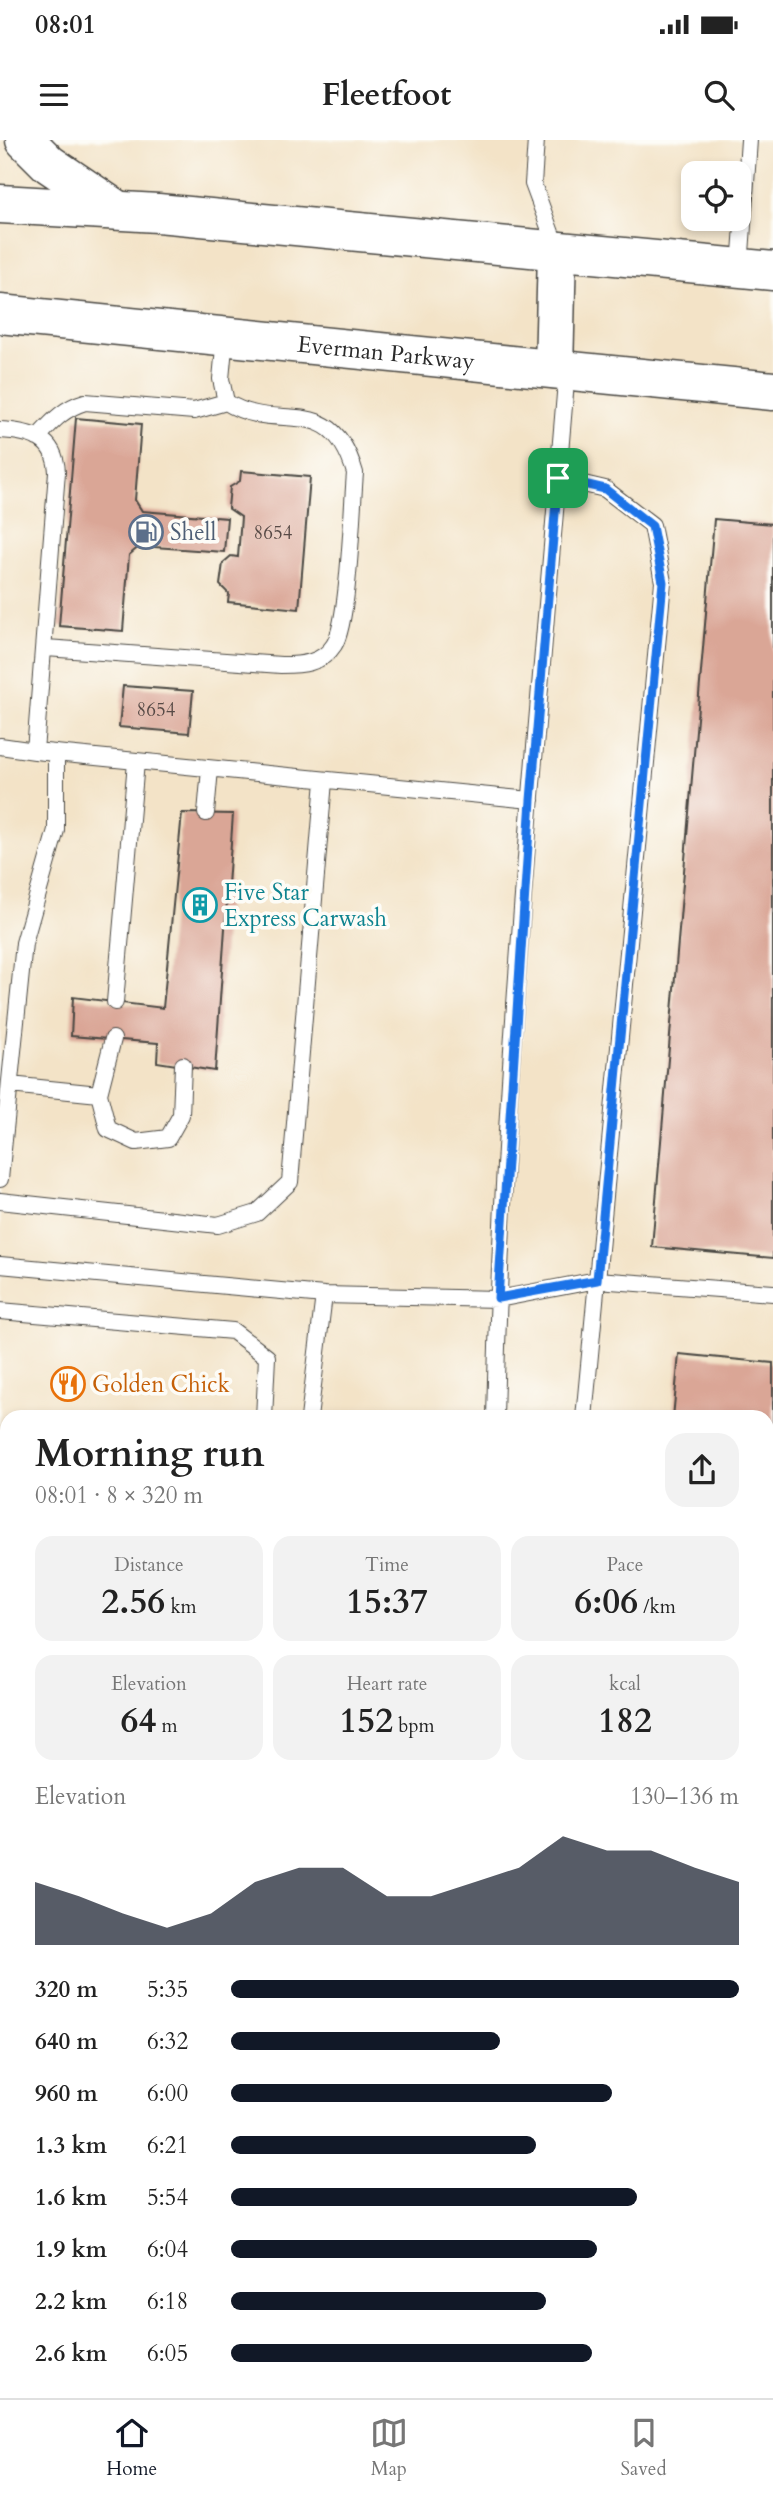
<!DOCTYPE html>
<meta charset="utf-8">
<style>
body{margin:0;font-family:Cardo,serif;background:#f2f2f2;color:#222;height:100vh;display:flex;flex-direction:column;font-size:26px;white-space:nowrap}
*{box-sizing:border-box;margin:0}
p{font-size:23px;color:#767676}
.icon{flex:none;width:38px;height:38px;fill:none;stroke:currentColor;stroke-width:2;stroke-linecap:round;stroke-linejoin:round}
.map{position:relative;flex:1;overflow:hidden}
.side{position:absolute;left:0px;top:1270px;width:774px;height:989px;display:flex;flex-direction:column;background:#fff;border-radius:21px 21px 0 0;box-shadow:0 4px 10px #0003}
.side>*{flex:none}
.fabs{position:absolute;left:681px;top:21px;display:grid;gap:14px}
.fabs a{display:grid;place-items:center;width:70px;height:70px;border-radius:14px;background:#fff;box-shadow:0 4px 10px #0003;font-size:35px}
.pin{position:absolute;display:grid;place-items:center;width:60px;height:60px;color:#fff;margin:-30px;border-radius:14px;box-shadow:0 4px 10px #0006}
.round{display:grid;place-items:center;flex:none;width:74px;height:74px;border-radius:21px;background:#f2f2f2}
.headline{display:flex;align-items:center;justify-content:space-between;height:119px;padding:0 35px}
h1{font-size:38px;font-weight:700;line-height:52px}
.stats{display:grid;grid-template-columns:repeat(3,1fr);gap:10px;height:119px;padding:7px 35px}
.stats div{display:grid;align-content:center;border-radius:18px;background:#f2f2f2;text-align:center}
.stats b{font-size:35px;font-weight:700}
.stats small{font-size:19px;font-weight:400}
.stats p{font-size:19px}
.chart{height:196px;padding:14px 35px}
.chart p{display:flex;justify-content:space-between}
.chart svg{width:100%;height:126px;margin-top:7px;fill:#111827;opacity:.7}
ul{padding:0 35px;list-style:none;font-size:23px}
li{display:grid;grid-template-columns:112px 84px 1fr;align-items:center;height:52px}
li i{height:18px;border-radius:9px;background:#111827}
.status{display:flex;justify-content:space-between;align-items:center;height:49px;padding:0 35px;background:#fff;direction:ltr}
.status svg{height:19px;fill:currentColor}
header{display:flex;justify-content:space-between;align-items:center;height:91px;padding:0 35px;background:#fff;font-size:32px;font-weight:700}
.menu{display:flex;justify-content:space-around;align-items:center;height:98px;border-top:2px solid #e0e0e0;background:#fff;font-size:19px;color:#767676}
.menu a{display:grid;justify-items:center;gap:4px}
.menu .active{color:#111827}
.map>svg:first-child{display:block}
.building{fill:#daa696}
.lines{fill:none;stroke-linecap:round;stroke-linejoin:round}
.lane-casing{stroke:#494742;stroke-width:18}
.secondary-casing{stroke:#494742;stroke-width:41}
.lane{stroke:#fff;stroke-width:16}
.secondary{stroke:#fff;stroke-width:38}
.route-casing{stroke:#fff;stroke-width:14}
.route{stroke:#1a73e8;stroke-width:9}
.labels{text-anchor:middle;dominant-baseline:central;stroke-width:7;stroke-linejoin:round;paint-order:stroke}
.number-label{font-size:19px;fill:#574a46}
.street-label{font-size:23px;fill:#2b2b2b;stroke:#fdfcf7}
.service-label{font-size:23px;fill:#4e5e75;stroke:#fdfcf7;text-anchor:start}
.culture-label{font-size:23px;fill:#0d838f;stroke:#fdfcf7;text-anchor:start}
.food-label{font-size:23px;fill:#c56008;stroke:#fdfcf7;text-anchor:start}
</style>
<div class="status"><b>08:01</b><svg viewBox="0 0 49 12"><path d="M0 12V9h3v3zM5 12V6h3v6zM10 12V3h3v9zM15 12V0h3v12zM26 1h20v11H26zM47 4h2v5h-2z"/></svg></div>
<header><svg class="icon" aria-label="menu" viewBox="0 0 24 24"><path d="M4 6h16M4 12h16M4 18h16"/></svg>Fleetfoot<svg class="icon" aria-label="search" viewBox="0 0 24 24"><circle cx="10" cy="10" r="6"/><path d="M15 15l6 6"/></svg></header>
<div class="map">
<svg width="773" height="2258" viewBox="0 0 773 2258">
<rect width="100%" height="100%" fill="#fdfcf7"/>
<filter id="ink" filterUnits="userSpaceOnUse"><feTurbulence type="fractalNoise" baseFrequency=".0143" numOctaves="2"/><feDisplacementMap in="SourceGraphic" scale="14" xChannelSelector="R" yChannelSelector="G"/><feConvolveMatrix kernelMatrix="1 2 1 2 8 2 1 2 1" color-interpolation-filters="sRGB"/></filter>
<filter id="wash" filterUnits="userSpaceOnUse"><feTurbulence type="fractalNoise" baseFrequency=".00686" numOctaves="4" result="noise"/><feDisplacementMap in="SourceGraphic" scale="28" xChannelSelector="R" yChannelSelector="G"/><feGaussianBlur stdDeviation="1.57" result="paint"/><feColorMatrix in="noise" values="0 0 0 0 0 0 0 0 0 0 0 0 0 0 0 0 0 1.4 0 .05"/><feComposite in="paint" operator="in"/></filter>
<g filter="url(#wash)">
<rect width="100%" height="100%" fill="#f3e3c7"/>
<g id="blocks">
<path class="building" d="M76 278 141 284 135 360 142 371 227 378 224 412 140 406 129 415 123 491 59 486Z
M241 331 310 337 299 469 228 462 229 454 220 445 223 423 231 416 238 417 241 377 228 368 230 347 240 341Z
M714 379 773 384V1118L652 1107Z
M123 546 193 551 189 593 119 587Z
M182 673 233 674 215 931 157 922 158 903 71 896 73 857 163 868Z
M679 1214 773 1223V2227L766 2226V1278H673Z
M5 2007H7V2150L0 2149V2063Z"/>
</g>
</g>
<g filter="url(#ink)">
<use href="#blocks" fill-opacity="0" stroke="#494742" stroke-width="2"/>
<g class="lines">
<g class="lane-casing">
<path id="lane" d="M536 0 533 44 557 109
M740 128 749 0
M0 290C31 292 55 297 57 332L35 611 0 606
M37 298C52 282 64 268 85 262L194 271 226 262
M558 338 605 349 652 385 663 442 584 1278
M46 508 281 525C301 525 322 524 334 505 349 482 352 367 355 333 330 248 279 296 226 262L221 239 225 197
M35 611 531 660
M206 673 210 629
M115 862 136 622
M113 899 99 954 108 989 136 1002 168 998 181 975 183 925
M10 945 99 954
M0 1039 24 803 56 690V614
M0 1061 218 1085 257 1073 290 1042 324 641
M0 1125 324 1155
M0 1171 233 1191 267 1217 264 1278
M309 1278 324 1155 498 1159 597 1140 773 1153
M495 1278C503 928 538 579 567 230
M0 1307 7 1311
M0 1417 7 1413
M0 2247H7
M89 2252 186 2258
M403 2258 404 2252
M487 2258 488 2252"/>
</g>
<g class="secondary-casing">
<g id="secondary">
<path d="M25 0 49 24 117 70"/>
<path d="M0 64 158 73 773 131"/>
<path id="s1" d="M0 174 773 251"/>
<path d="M554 229 557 111"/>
</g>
</g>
<use href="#lane" class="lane"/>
<use href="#secondary" class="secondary"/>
</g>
</g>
<g class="lines" filter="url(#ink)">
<g class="route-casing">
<path id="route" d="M558 338 605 349 652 386 663 442 597 1140 498 1158 531 660Z"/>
</g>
<use href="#route" class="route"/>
</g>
<defs>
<g id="fuel-ring" transform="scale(1.75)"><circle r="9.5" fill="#fdfcf7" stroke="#5c6f8a" stroke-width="1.5"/><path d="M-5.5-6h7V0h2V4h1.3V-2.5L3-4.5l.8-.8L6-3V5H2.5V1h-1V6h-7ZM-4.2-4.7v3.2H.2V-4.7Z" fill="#5c6f8a"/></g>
<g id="building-ring" transform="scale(1.75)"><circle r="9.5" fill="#fdfcf7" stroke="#0f9aa8" stroke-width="1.5"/><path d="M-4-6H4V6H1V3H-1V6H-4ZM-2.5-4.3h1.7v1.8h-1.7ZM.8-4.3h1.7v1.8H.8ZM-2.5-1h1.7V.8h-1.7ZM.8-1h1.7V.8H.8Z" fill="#0f9aa8"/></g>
<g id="restaurant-ring" transform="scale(1.75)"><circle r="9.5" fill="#fdfcf7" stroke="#e8710a" stroke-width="1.5"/><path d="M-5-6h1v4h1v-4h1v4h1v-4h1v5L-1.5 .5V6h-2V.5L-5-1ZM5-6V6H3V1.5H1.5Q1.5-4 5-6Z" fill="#e8710a"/></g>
</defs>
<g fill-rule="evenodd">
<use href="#fuel-ring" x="146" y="392"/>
<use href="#building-ring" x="200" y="765"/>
<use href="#restaurant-ring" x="68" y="1244"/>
</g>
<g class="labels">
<g class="number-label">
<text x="273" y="393">8654</text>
<text x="156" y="570">8654</text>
</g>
<g class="street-label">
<text stroke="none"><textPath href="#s1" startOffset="388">Everman Parkway</textPath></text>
</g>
<g class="service-label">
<text x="170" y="392">Shell</text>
</g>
<g class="culture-label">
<text x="224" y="752">Five Star<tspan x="224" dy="26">Express Carwash</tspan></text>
</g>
<g class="food-label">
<text x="92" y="1244">Golden Chick</text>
</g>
</g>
</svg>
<div class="fabs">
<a><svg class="icon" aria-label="locate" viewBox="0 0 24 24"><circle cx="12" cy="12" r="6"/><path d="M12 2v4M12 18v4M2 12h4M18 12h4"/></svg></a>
</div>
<div class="pin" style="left:558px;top:338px;background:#1e9e55"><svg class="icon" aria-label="arrive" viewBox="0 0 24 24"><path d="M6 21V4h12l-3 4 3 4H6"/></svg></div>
<section class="side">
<div class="headline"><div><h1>Morning run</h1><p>08:01 · 8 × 320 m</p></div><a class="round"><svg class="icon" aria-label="share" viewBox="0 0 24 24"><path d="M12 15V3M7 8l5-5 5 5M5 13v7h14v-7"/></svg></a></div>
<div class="stats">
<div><p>Distance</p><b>2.56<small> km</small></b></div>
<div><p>Time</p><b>15:37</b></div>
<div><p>Pace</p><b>6:06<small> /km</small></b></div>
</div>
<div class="stats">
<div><p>Elevation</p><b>64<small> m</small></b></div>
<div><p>Heart rate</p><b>152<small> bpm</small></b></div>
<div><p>kcal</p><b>182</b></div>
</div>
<div class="chart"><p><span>Elevation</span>130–136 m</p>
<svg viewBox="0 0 160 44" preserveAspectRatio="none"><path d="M0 44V22L10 27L20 33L30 38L40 33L50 22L60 17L70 17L80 27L90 27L100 22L110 17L120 6L130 11L140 11L150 17L160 22V44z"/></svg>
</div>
<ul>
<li><b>320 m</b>5:35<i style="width:100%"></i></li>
<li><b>640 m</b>6:32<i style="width:53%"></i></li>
<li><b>960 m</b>6:00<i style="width:75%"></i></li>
<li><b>1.3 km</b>6:21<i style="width:60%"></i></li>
<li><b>1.6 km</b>5:54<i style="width:80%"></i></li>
<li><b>1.9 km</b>6:04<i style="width:72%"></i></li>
<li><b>2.2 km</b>6:18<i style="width:62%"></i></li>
<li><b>2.6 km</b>6:05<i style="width:71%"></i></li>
</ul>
</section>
</div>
<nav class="menu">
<a class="active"><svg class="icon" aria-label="home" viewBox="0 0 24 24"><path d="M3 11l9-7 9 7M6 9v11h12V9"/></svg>Home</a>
<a><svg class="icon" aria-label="map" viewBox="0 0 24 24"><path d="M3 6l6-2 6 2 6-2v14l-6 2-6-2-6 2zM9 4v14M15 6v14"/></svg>Map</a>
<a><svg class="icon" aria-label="saved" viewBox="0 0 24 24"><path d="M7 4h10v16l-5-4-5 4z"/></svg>Saved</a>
</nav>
